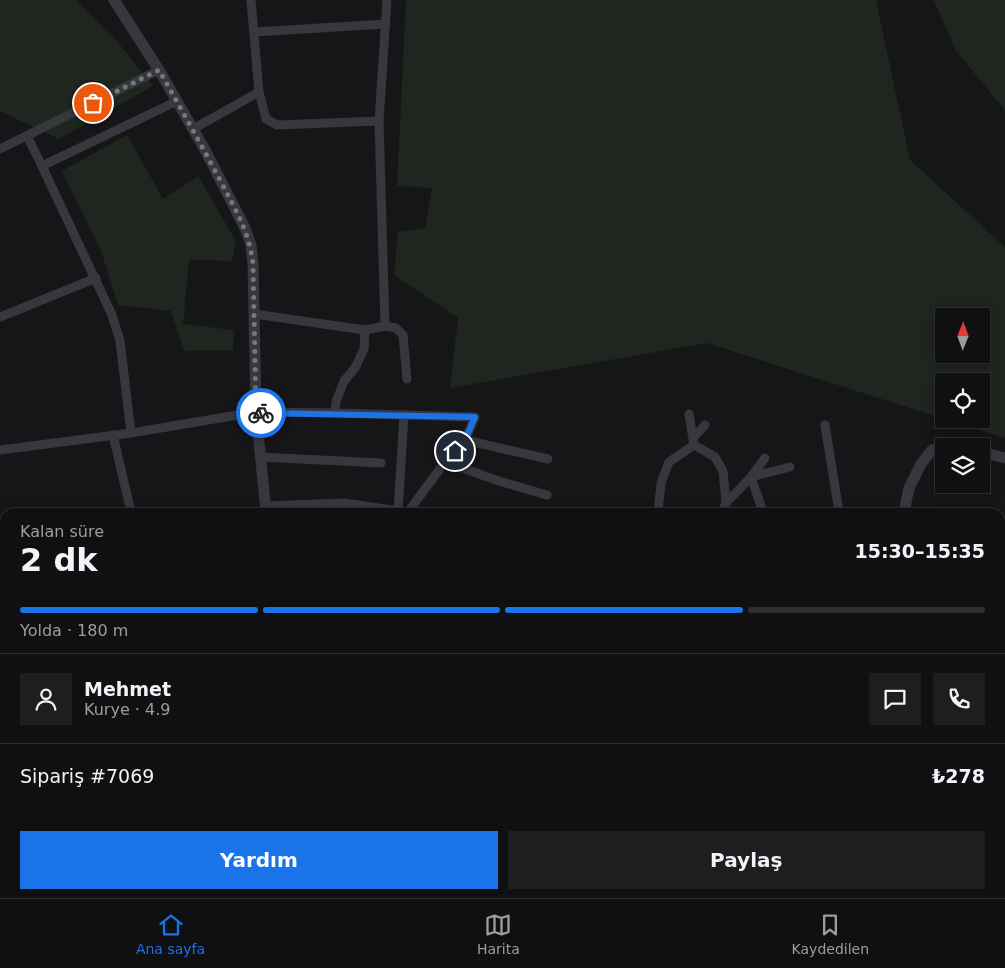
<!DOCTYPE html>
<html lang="tr">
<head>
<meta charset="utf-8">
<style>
	body { margin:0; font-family:"DejaVu Sans",sans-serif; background:#1e1e20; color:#f1f3f6; height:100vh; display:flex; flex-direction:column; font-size:19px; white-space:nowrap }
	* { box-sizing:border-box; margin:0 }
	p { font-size:16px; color:#9c9d9f }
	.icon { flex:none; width:28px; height:28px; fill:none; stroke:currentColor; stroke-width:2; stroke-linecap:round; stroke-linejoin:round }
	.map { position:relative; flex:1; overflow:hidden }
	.sheet { position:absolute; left:0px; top:508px; width:1005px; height:391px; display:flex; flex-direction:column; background:#101012; border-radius:15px 15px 0 0; box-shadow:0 2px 12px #0003,0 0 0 1px #303032 }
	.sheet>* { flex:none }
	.needle { width:32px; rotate:1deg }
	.buttons { position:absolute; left:935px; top:308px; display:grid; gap:10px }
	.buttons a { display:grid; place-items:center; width:55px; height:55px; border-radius:0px; background:#101012; box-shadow:0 2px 12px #0003,0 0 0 1px #303032; font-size:25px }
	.pin { position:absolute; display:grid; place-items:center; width:42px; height:42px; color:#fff; margin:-21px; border:2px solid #fff; border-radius:50%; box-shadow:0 1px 5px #0007 }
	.courier { position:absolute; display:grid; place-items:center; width:50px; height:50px; margin:-25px; border:4px solid #1a73e8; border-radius:50%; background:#fff; color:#222; box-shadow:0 1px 6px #0007 }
	.headline em { font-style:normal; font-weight:700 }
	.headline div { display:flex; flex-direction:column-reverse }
	.headline { display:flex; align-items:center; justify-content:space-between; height:85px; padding:0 20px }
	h1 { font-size:32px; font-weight:700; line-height:38px }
	.bar { display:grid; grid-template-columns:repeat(4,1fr); gap:8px 5px; align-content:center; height:60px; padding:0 20px }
	.bar i { height:6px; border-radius:4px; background:#303032 }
	.bar .current { background:#1a73e8 }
	.bar p { grid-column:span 4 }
	.line { display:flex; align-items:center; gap:12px; padding:0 20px; border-top:1px solid #303032 }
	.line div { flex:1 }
	.round { display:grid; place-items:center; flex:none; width:52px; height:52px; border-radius:0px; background:#1e1e20 }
	.primary-button { display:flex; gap:10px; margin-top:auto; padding:10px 20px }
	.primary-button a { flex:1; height:58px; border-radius:0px; background:#1a73e8; color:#fff; font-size:20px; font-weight:700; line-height:58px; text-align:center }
	.primary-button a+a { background:#1e1e20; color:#f1f3f6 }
	.menu { display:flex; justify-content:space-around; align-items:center; height:70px; border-top:1px solid #303032; background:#101012; font-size:14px; color:#9c9d9f }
	.menu a { display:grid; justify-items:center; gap:2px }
	.menu .current { color:#1a73e8 }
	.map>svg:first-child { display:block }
	.grass { fill:#1e261f; fill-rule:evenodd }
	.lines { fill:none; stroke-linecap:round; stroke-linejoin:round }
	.minor { stroke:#37383d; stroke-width:9 }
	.tertiary { stroke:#37383d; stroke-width:11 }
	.done { stroke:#757880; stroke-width:5; stroke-dasharray:0 9 }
	.route { stroke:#1a73e8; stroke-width:6 }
</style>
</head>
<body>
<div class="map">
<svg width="1005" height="898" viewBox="0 0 1005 898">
	<rect width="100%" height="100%" fill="#161618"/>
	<!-- grass -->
	<g class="grass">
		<path d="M 0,0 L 76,0 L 112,35 L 153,86 L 59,139 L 0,111 Z"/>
		<path d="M 406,0 L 876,0 L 910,160 L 1005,247 L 1005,438 L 944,419 L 981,419 L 981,381 L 944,381 L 944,419 L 707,343 L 450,388 L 458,318 L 394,275 L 398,232 L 425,228 L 432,188 L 397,186 ZM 981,316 L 981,354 L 944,354 L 944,316 Z"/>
		<path d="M 934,0 L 1005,0 L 1005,110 L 956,51 Z"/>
		<path d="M 127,135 L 163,199 L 198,176 L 236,241 L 232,261 L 189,260 L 183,324 L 234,330 L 233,350 L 184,351 L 171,311 L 118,305 L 101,251 L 62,171 Z"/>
		<path d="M 1000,739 L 1005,740 L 1005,813 L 1000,810 Z"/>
	</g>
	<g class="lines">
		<!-- minor -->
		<g class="minor">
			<path d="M 251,0 L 259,92 L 266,119 L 277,125 L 379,121"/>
			<path d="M 254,32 L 386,24"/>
			<path d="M 193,129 L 259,92"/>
			<path d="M 27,136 L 42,166 L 177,101"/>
			<path d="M 0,149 L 159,70"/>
			<path d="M 42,166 L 112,315 L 120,341 L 131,433"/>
			<path d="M 254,314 L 365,330 L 385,326 L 396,328 L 403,335 L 407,379"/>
			<path d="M 0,317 L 96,278"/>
			<path d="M 385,326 L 379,121 L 387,0"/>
			<path d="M 335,413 L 336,402 L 344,381 L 355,368 L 364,349 L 365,330"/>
			<path d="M 689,414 L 694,445"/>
			<path d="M 825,425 L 839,512"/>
			<path d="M 113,435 L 131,512"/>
			<path d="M 694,437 L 705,425"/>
			<path d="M 465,440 L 548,459"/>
			<path d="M 0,450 L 131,433 L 256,412 L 335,413 L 475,417 L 465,440 L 445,462 L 408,512"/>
			<path d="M 260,457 L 381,463"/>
			<path d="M 445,462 L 499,481 L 547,495"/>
			<path d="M 726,503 L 751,477 L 790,467"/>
			<path d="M 265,506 L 344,503 L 406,512"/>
			<path d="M 398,511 L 404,415"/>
			<path d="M 722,511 L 750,512"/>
			<path d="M 658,512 L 661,483 L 669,462 L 694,445 L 715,457 L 723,471 L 726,503 L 722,512"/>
			<path d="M 763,512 L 751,477 L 765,458"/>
			<path d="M 0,530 L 5,546"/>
			<path d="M 0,616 L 5,615"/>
			<path d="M 0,673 L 5,671"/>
			<path d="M 0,731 L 5,730"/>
			<path d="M 0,763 L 5,761"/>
			<path d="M 0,828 L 5,826"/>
			<path d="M 128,894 L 131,898"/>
			<path d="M 300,894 L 303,898"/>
			<path d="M 468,894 L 471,898"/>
			<path d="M 765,894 L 772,898"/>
			<path d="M 850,894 L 852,898"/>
			<path d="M 64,898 L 70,894"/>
			<path d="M 217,898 L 223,894"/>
			<path d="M 358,898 L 363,894"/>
			<path d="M 517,898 L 525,894"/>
			<path d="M 799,898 L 799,894"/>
		</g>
		<!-- tertiary -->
		<g class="tertiary">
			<path d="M 114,0 L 159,70 L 204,148 L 245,228 L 251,245 L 253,264 L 256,412 L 266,512"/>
			<path d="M 981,452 L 1005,458"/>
			<path d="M 904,512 L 909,488 L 921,464 L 932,450 L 944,446"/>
			<path d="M 392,894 L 396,898"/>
			<path d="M 635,894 L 637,898"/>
		</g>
	</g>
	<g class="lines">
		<!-- done -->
		<path class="done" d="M 93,103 L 159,70 C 180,107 201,144 221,182 C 236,211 249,231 253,264 L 256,412 L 261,413"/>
		<!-- route -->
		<path class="route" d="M 261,413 L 475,417 L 465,440 L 455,451"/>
	</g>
</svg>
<div class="buttons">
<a><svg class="needle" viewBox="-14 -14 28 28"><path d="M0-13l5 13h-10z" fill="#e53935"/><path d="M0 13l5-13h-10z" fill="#9c9d9f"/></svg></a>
<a><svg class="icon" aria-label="locate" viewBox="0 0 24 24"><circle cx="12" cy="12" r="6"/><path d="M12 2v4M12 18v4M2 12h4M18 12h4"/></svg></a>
<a><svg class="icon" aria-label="layers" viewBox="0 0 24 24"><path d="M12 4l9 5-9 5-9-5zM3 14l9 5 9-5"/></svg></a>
</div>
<div class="pin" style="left:93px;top:103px;background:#ea580c"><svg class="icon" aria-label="bag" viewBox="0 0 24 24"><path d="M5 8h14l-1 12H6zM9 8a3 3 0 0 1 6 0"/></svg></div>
<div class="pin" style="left:455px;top:451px;background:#1f2937"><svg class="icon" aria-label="home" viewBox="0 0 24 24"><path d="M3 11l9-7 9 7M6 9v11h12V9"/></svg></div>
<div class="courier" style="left:261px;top:413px"><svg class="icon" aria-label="bike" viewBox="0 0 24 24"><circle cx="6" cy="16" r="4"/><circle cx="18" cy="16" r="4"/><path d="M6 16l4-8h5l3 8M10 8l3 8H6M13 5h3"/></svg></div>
<section class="sheet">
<div class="headline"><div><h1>2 dk</h1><p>Kalan süre</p></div><em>15:30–15:35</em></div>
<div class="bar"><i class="current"></i><i class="current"></i><i class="current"></i><i></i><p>Yolda · 180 m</p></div>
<div class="line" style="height:90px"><a class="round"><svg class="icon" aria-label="person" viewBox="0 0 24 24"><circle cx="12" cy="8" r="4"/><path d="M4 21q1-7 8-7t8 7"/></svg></a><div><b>Mehmet</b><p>Kurye · 4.9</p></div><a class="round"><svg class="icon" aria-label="chat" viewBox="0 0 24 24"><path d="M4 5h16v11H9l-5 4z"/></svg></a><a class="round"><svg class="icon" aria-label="phone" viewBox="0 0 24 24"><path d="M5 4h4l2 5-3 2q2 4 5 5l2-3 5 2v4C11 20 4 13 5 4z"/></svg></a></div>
<div class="line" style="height:65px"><div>Sipariş #7069</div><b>₺278</b></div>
<div class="primary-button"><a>Yardım</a><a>Paylaş</a></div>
</section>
</div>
<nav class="menu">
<a class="current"><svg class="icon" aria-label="home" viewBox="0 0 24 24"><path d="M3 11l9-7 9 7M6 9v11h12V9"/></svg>Ana sayfa</a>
<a><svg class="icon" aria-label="map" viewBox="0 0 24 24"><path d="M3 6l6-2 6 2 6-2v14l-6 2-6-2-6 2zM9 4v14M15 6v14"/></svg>Harita</a>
<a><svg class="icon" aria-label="saved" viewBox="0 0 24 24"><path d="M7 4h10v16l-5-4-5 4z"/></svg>Kaydedilen</a>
</nav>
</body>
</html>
